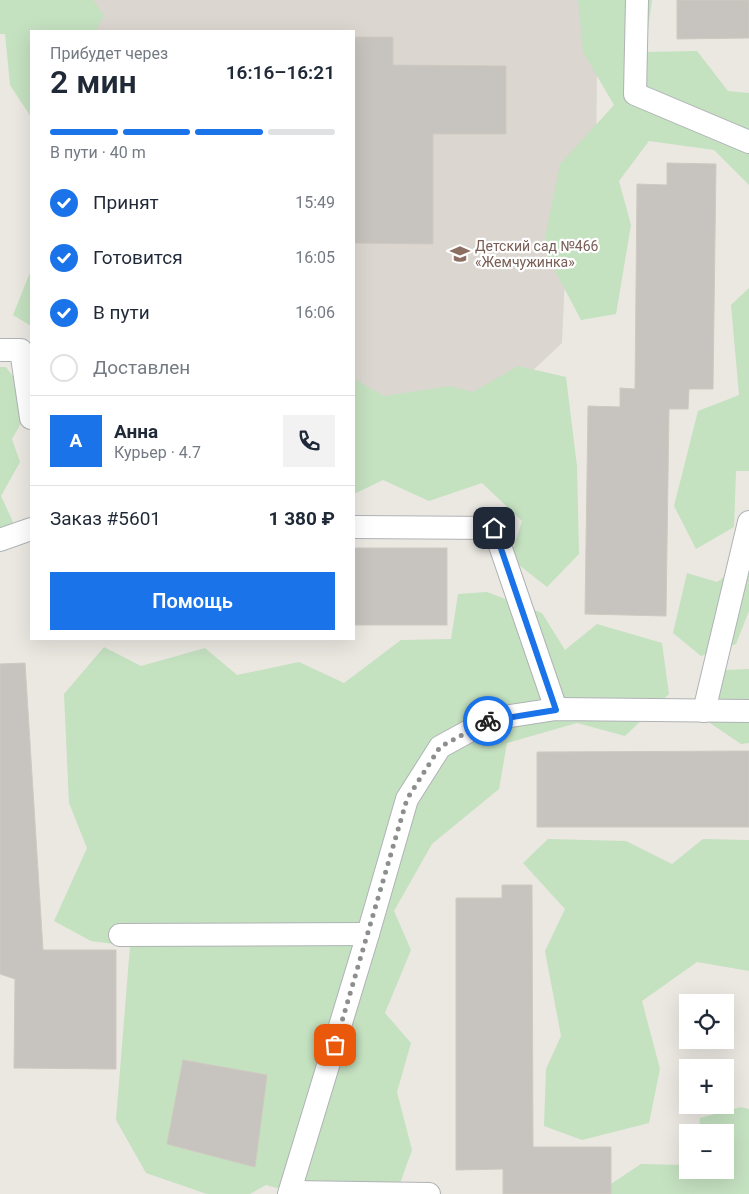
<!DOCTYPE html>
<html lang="ru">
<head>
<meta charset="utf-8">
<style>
	body { margin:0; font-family:Roboto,sans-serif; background:#f2f2f3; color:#1f2937; height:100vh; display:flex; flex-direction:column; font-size:19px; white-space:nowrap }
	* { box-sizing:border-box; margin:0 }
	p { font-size:16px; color:#747a83 }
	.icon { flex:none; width:28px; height:28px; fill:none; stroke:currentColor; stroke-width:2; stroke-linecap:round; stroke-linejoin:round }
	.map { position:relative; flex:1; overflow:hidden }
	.side { position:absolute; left:30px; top:30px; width:325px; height:610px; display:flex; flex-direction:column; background:#fff; border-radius:0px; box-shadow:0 5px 20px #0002 }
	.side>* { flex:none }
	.tools { position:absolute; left:679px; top:994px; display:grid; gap:10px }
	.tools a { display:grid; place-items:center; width:55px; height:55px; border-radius:0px; background:#fff; box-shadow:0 5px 20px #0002; font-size:25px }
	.pin { position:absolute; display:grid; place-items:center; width:42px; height:42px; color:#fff; margin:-21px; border-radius:10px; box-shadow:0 2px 8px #0006 }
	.courier { position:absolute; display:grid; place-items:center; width:50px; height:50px; margin:-25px; border:4px solid #1a73e8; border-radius:50%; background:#fff; color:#222; box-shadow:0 1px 6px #0007 }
	.summary em { font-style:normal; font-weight:600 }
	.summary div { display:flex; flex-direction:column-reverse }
	.summary { display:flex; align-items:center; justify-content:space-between; height:85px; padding:0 20px }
	h1 { font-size:32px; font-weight:600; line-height:38px }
	.bar { display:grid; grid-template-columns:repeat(4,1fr); gap:8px 5px; align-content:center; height:60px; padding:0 20px }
	.bar i { height:6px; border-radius:4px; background:#e0e1e3 }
	.bar .active { background:#1a73e8 }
	.bar p { grid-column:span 4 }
	.line { display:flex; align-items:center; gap:12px; padding:0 20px; border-top:1px solid #e0e1e3 }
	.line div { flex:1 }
	.round { display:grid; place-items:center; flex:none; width:52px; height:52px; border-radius:0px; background:#f2f2f3 }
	ol { padding:0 20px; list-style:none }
	li { display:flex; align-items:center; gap:15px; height:55px }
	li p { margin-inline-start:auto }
	li .icon { padding:5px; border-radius:50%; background:#1a73e8; color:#fff; stroke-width:4 }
	li:last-child { color:#747a83 }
	li i { width:28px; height:28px; border:2px solid #e0e1e3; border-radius:50% }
	.button { display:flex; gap:10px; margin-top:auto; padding:10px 20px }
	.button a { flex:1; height:58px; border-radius:0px; background:#1a73e8; color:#fff; font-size:20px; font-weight:600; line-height:58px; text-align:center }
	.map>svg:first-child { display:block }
	.education { fill:#dbd7d0 }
	.green { fill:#c4e1c0 }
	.building { fill:#c7c3be; stroke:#cfc9c1 }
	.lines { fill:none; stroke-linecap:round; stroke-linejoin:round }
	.service-casing { stroke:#afb3b6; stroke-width:24 }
	.service { stroke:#fff; stroke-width:22 }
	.done { stroke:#8d8e8e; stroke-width:5; stroke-dasharray:0 9 }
	.route { stroke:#1a73e8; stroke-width:6 }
	.labels { text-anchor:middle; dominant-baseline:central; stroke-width:4.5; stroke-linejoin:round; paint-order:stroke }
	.education-label { font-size:14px; fill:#785e54; stroke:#fff; text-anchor:start }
</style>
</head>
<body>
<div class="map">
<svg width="749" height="1194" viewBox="0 0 749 1194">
	<rect width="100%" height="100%" fill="#ebe8e2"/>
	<!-- education -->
	<path class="education" d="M 66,0 L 598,0 L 596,157 L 570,165 L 562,343 L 492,409 L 354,411 L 354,31 L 65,31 Z"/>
	<!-- green -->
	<g class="green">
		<path d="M 0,0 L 93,0 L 104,15 L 96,31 L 31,31 L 31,117 L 10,85 L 5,34 L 0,34 Z"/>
		<path d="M 578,0 L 652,0 L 645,52 L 697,51 L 728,91 L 749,93 L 749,185 L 714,150 L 649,141 L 619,181 L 631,225 L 616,314 L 581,320 L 543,248 L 560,164 L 614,105 L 583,52 Z"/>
		<path d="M 31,270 L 31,326 L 13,315 Z"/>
		<path d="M 749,288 L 749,471 L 736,471 L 734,527 L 696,549 L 674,506 L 698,411 L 739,395 L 731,305 Z"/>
		<path d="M 518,366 L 566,377 L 577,466 L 579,554 L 547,587 L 510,558 L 522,521 L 482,483 L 429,501 L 383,480 L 354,494 L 354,379 L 384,396 L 449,386 L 473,392 Z"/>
		<path d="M 0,367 L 6,367 L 31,400 L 31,406 L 12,439 L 20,462 L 1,496 L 13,522 L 0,546 Z"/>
		<path d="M 749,559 L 749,611 L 736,644 L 701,656 L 673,633 L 687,573 L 717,582 Z"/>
		<path d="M 487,592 L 542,613 L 565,650 L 597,624 L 662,643 L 669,694 L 625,736 L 577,723 L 507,743 L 499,789 L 432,844 L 394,911 L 411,950 L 385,1013 L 411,1043 L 397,1092 L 412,1150 L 398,1189 L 299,1194 L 266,1185 L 250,1194 L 207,1194 L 146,1173 L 116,1120 L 130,946 L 91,941 L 54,921 L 87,848 L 69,803 L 64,694 L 104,647 L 141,666 L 205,648 L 237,675 L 299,662 L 344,683 L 401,640 L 451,639 L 458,594 Z"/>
		<path d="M 749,669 L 749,743 L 741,744 L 710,723 L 725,670 Z"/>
		<path d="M 548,839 L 626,841 L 672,864 L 703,839 L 749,840 L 749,971 L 697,962 L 642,1001 L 660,1069 L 649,1123 L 582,1140 L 544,1126 L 546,1069 L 561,1036 L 545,951 L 565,909 L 523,863 Z"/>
		<path d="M 741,1107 L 749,1109 L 749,1194 L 596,1194 L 641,1164 L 687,1165 L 688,1170 L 725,1170 L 725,1132 L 699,1132 L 700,1118 Z"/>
	</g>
	<!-- building -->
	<g class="building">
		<path d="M 677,0 L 749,0 L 749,38 L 677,39 Z"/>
		<path d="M 354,37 L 393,37 L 393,65 L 506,66 L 506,134 L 433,134 L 433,244 L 354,243 Z"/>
		<path d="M 667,163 L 716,164 L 713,389 L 689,389 L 688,409 L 669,409 L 666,616 L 585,614 L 588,406 L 620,407 L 620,388 L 635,389 L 637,184 L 667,185 Z"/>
		<rect x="354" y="548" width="93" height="77"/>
		<path d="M 25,663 L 43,950 L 116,950 L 116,1069 L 14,1068 L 15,979 L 0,974 L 0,664 Z"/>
		<path d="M 749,751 L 749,827 L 537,827 L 537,752 Z"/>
		<path d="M 502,885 L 532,885 L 533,1147 L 611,1147 L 611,1194 L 503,1194 L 503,1169 L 456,1170 L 456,898 L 502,898 Z"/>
		<path d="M 183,1060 L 267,1075 L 255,1167 L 167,1144 Z"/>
	</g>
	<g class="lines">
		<defs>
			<g id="service">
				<path d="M 637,0 L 635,94 L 749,142"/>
				<path d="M 0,350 L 21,350 L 31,418"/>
				<path d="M 354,527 L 494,528 L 556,709"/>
				<path d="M 0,540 L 31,529"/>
				<path d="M 704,711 L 749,522"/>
				<path d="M 120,935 L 368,934"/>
				<path d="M 290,1192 L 429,1194"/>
				<path d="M 289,1194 L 368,934 L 407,799 L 440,747 L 491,719 L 556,709 L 749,711"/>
			</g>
		</defs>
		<!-- service casing -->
		<use href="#service" class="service-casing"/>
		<!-- service -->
		<use href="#service" class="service"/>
	</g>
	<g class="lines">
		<!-- done -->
		<path class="done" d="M 335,1045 L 407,799 L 440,747 L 488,721"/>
		<!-- route -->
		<path class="route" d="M 488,721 L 556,710 L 494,528"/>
	</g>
	<!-- icons -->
	<defs>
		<symbol id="school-bare" viewBox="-9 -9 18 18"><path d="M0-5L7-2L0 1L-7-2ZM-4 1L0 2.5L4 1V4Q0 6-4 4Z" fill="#8d6e63" stroke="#fff" stroke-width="2.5" paint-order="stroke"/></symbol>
	</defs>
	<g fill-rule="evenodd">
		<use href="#school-bare" x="446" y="240" width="28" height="28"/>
	</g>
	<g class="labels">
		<!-- education labels -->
		<g class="education-label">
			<text x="475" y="246">Детский сад №466<tspan x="475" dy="16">«Жемчужинка»</tspan></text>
		</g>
	</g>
</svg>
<div class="tools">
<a><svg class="icon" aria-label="locate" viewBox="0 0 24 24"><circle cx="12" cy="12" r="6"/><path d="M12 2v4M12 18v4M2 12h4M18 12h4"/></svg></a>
<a>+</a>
<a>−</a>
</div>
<div class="pin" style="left:335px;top:1045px;background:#ea580c"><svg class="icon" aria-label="bag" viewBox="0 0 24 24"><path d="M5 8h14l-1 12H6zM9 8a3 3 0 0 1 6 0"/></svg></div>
<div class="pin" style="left:494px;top:528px;background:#1f2937"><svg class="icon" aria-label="home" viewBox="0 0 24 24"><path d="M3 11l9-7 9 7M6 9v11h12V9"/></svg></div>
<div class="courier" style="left:488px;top:721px"><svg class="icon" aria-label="bike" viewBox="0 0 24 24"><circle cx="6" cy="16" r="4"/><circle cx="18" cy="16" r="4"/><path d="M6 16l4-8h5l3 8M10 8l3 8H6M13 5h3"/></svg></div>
<section class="side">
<div class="summary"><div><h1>2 мин</h1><p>Прибудет через</p></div><em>16:16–16:21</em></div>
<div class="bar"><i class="active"></i><i class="active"></i><i class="active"></i><i></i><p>В пути · 40 m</p></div>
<ol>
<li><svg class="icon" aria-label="check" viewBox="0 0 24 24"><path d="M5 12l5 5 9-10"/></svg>Принят<p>15:49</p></li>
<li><svg class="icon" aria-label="check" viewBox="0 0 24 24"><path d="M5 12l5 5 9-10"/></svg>Готовится<p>16:05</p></li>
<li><svg class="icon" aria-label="check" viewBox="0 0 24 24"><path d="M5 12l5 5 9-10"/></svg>В пути<p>16:06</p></li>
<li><i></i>Доставлен</li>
</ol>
<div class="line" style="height:90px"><b class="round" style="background:#1a73e8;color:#fff">А</b><div><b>Анна</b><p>Курьер · 4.7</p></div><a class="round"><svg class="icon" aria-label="phone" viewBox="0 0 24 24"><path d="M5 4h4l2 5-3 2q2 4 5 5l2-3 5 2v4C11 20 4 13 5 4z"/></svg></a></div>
<div class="line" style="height:65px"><div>Заказ #5601</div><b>1 380 ₽</b></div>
<div class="button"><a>Помощь</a></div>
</section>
</div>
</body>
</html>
